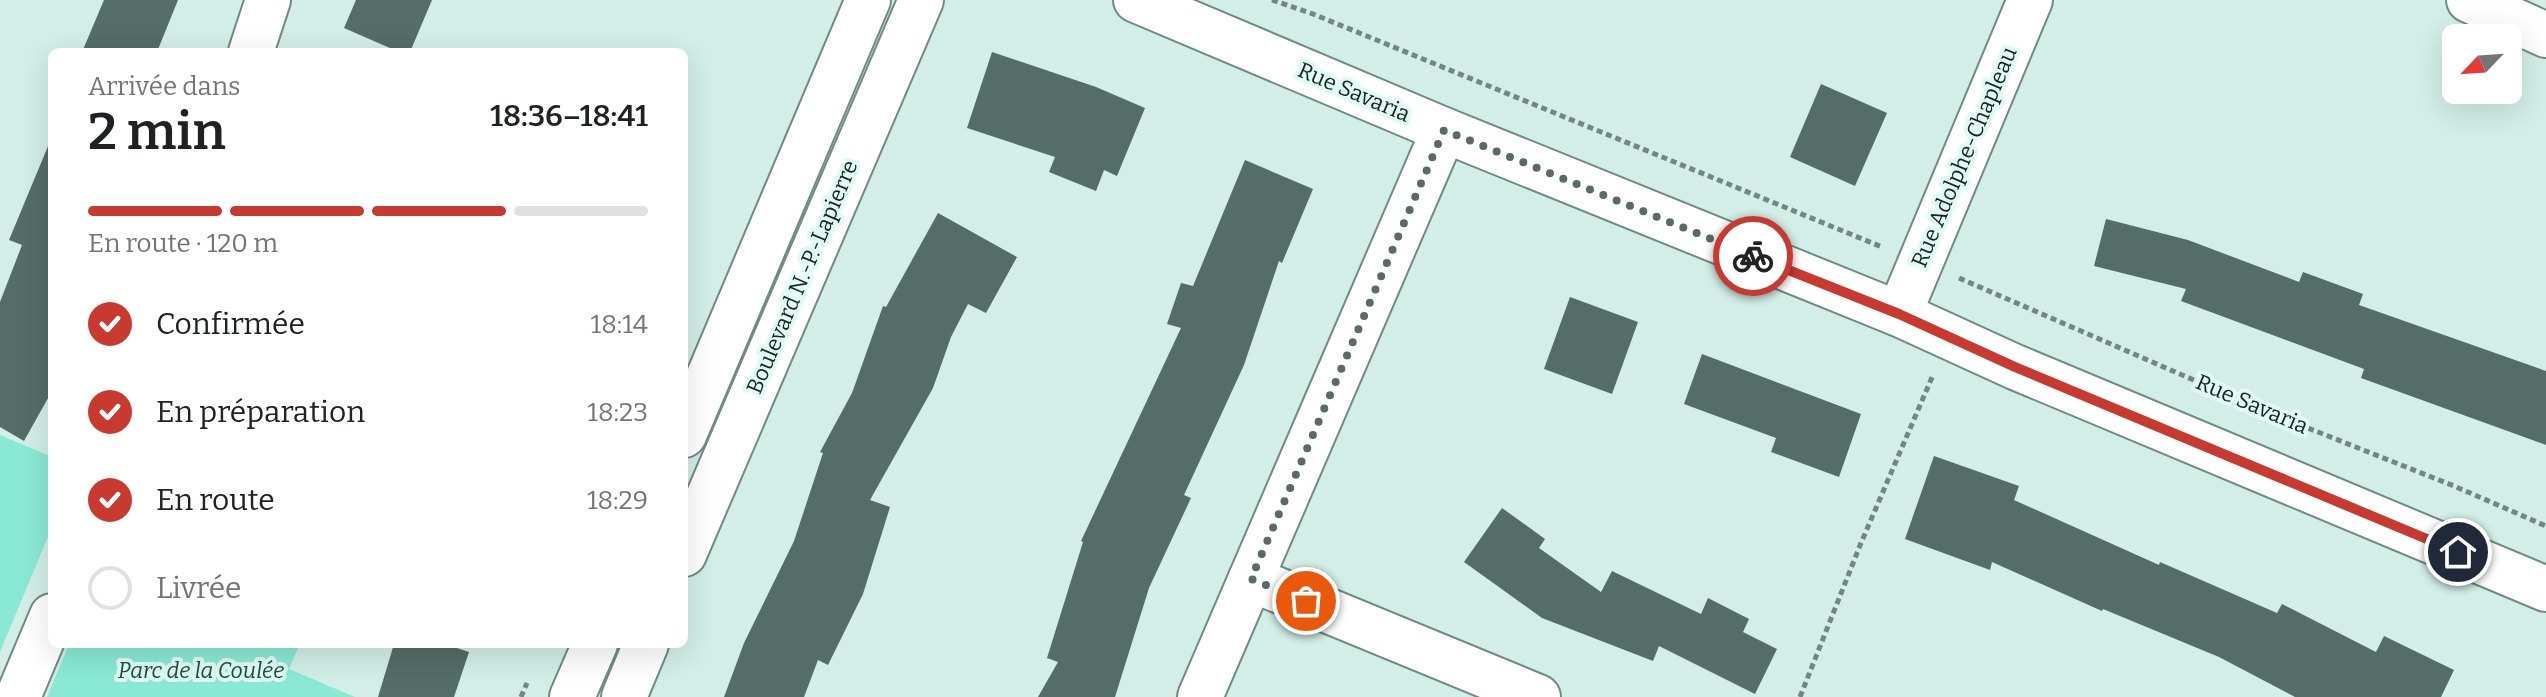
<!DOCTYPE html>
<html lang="fr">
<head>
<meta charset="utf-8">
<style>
	body { margin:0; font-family:Bitter,serif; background:#f2f2f2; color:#202124; height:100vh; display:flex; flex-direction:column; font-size:30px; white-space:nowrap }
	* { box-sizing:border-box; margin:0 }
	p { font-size:26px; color:#757577 }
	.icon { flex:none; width:44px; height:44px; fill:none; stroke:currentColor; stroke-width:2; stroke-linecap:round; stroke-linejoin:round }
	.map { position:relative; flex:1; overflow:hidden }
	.details { position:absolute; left:48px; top:48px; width:640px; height:600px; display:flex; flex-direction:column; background:#fff; border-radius:12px; box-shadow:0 8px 32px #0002 }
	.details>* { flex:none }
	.needle { width:52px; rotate:245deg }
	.controls { position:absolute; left:2442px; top:24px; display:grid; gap:16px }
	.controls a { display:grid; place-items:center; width:80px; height:80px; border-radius:12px; background:#fff; box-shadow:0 8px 32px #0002; font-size:40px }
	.pin { position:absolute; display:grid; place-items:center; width:68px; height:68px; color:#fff; margin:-34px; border:4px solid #fff; border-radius:50%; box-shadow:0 2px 8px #0007 }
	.courier { position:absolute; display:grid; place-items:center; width:80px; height:80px; margin:-40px; border:6px solid #c83a30; border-radius:50%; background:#fff; color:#222; box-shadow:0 2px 10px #0007 }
	.summary em { font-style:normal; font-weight:600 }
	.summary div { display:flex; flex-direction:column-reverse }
	.summary { display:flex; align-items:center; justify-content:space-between; height:136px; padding:0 40px }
	h1 { font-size:52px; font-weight:600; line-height:60px }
	.bar { display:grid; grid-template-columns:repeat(4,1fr); gap:12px 8px; align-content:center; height:96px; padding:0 40px }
	.bar i { height:10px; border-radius:6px; background:#e0e0e0 }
	.bar .selected { background:#c83a30 }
	.bar p { grid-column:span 4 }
	ol { padding:0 40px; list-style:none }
	li { display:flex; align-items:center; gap:24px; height:88px }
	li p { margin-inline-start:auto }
	li .icon { padding:8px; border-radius:50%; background:#c83a30; color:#fff; stroke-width:4 }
	li:last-child { color:#757577 }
	li i { width:44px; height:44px; border:4px solid #e0e0e0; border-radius:50% }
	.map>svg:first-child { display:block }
	.green { fill:#89e9d4 }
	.building { fill:#546d67 }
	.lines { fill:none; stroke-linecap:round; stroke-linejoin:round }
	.minor-casing { stroke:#708a84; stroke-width:48 }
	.tertiary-casing { stroke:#708a84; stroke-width:48 }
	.path { stroke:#738682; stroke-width:5; stroke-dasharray:6 4; stroke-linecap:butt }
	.minor { stroke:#fff; stroke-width:44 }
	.tertiary { stroke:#fff; stroke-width:44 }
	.done { stroke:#5a6a66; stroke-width:8; stroke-dasharray:0 14.4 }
	.route { stroke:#c83a30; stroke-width:10 }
	.labels { text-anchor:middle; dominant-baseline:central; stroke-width:8; stroke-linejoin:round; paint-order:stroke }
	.street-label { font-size:22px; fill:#192321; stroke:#dffbf4 }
	.park-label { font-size:22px; font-style:italic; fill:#1d4e44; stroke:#dffbf4 }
</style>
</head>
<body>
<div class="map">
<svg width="2546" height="697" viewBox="0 0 2546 697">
	<rect width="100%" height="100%" fill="#d2eee7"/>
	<!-- green -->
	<g class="green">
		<path d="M 0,435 L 52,457 L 52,527 L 0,652 Z"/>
		<path d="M 69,644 L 300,644 L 289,669 L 355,697 L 47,697 Z"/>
	</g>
	<!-- building -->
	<g class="building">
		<path d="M 104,0 L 178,0 L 157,52 L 82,52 Z"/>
		<path d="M 356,0 L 432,0 L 410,52 L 399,52 L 344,28 Z"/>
		<path d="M 992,52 L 1096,87 L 1145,108 L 1117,176 L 1104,170 L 1096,191 L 1049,172 L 1055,157 L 967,128 Z"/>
		<path d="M 1821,84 L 1887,113 L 1855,186 L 1790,157 Z"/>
		<path d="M 51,139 L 52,391 L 24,441 L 0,427 L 0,302 L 22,245 L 9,240 Z"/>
		<path d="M 1245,160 L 1313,189 L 1282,263 L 1279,261 L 1244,365 L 1184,495 L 1191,498 L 1149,588 L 1115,697 L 1038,697 L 1058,662 L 1047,658 L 1083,542 L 1081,541 L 1181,328 L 1167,324 L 1181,283 L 1193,286 Z"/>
		<path d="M 938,213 L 1017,257 L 986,313 L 968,304 L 951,337 L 933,388 L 870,500 L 890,507 L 863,594 L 828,665 L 818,660 L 804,697 L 724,697 L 744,643 L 794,541 L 823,453 L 820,452 L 852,393 L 883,306 L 886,307 Z"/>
		<path d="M 2106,219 L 2188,240 L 2299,282 L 2303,272 L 2363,294 L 2359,305 L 2546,371 L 2546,445 L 2361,378 L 2364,369 L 2181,301 L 2186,289 L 2094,266 Z"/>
		<path d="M 1570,297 L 1638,322 L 1612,394 L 1544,369 Z"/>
		<path d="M 1702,354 L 1861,414 L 1839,477 L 1771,452 L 1776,438 L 1684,404 Z"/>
		<path d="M 1934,456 L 2019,486 L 2014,500 L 2159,565 L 2160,562 L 2277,613 L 2282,604 L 2376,652 L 2384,636 L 2454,670 L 2441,697 L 2295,697 L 2219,657 L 2103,609 L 2102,611 L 1992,562 L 1990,570 L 1905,539 Z"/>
		<path d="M 1502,508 L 1545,539 L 1539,548 L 1601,592 L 1612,571 L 1701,614 L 1708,598 L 1749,619 L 1743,632 L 1777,649 L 1755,694 L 1659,646 L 1653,661 L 1542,618 L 1464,562 Z"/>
		<path d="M 394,644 L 445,644 L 469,652 L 454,697 L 378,697 Z"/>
	</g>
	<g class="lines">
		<defs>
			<g id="minor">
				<path d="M 1136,0 L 1444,130 L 1899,314 L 2015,367 L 2546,589"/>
				<path d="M 2469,0 L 2546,35"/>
				<path d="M 251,52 L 268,0"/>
				<path d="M 1899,314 L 2030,0"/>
				<path d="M 1251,579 L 1538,697"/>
				<path d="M 18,697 L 52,616"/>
				<path d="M 1200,697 L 1444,130"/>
			</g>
			<g id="tertiary">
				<path d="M 684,435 L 868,0"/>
				<path d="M 684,554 L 921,0"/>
				<path d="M 572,697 L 595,644"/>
				<path d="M 624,697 L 646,644"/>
			</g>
		</defs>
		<!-- minor casing -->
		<use href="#minor" class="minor-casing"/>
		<!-- tertiary casing -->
		<use href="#tertiary" class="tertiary-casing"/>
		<!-- path -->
		<g class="path">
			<path d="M 1272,0 L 1313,14 L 1882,247"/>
			<path d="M 1959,278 L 2265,411 L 2454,486 L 2546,526"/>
			<path d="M 521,697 L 527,683"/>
			<path d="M 1800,697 L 1861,543 L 1933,375"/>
		</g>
		<!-- minor -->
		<use href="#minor" class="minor"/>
		<!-- tertiary -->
		<use href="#tertiary" class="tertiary"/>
	</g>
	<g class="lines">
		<!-- done -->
		<path class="done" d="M 1306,601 L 1251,579 L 1444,130 L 1753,256"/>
		<!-- route -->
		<path class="route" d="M 1753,256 L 1899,314 L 2015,367 L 2458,552"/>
	</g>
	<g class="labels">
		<!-- street labels -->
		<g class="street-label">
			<text transform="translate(1354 92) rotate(23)">Rue Savaria</text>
			<text transform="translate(1964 157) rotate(-67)">Rue Adolphe-Chapleau</text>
			<text transform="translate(802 277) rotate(-67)">Boulevard N.-P.-Lapierre</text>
			<text transform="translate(2252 404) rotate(23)">Rue Savaria</text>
		</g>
		<!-- park labels -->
		<g class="park-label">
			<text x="201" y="670">Parc de la Coulée</text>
		</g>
	</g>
</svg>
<div class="controls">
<a><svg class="needle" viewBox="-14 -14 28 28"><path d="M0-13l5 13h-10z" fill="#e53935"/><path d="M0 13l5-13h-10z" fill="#757577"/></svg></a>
</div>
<div class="pin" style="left:1306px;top:601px;background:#ea580c"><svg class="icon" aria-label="bag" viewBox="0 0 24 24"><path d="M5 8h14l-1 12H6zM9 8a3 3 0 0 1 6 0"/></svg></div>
<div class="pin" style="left:2458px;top:552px;background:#1f2937"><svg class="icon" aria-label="home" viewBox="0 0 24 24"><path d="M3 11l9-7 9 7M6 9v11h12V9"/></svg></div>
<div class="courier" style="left:1753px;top:256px"><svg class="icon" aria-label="bike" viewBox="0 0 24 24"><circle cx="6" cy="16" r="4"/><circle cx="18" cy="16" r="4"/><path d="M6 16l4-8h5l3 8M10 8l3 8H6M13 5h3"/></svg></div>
<section class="details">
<div class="summary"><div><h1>2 min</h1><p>Arrivée dans</p></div><em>18:36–18:41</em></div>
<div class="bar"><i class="selected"></i><i class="selected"></i><i class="selected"></i><i></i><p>En route · 120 m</p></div>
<ol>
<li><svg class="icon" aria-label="check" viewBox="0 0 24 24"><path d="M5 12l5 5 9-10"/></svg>Confirmée<p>18:14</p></li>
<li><svg class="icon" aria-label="check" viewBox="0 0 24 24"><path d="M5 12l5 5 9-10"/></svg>En préparation<p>18:23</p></li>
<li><svg class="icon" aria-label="check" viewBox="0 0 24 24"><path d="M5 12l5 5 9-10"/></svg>En route<p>18:29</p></li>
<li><i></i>Livrée</li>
</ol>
</section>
</div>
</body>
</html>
